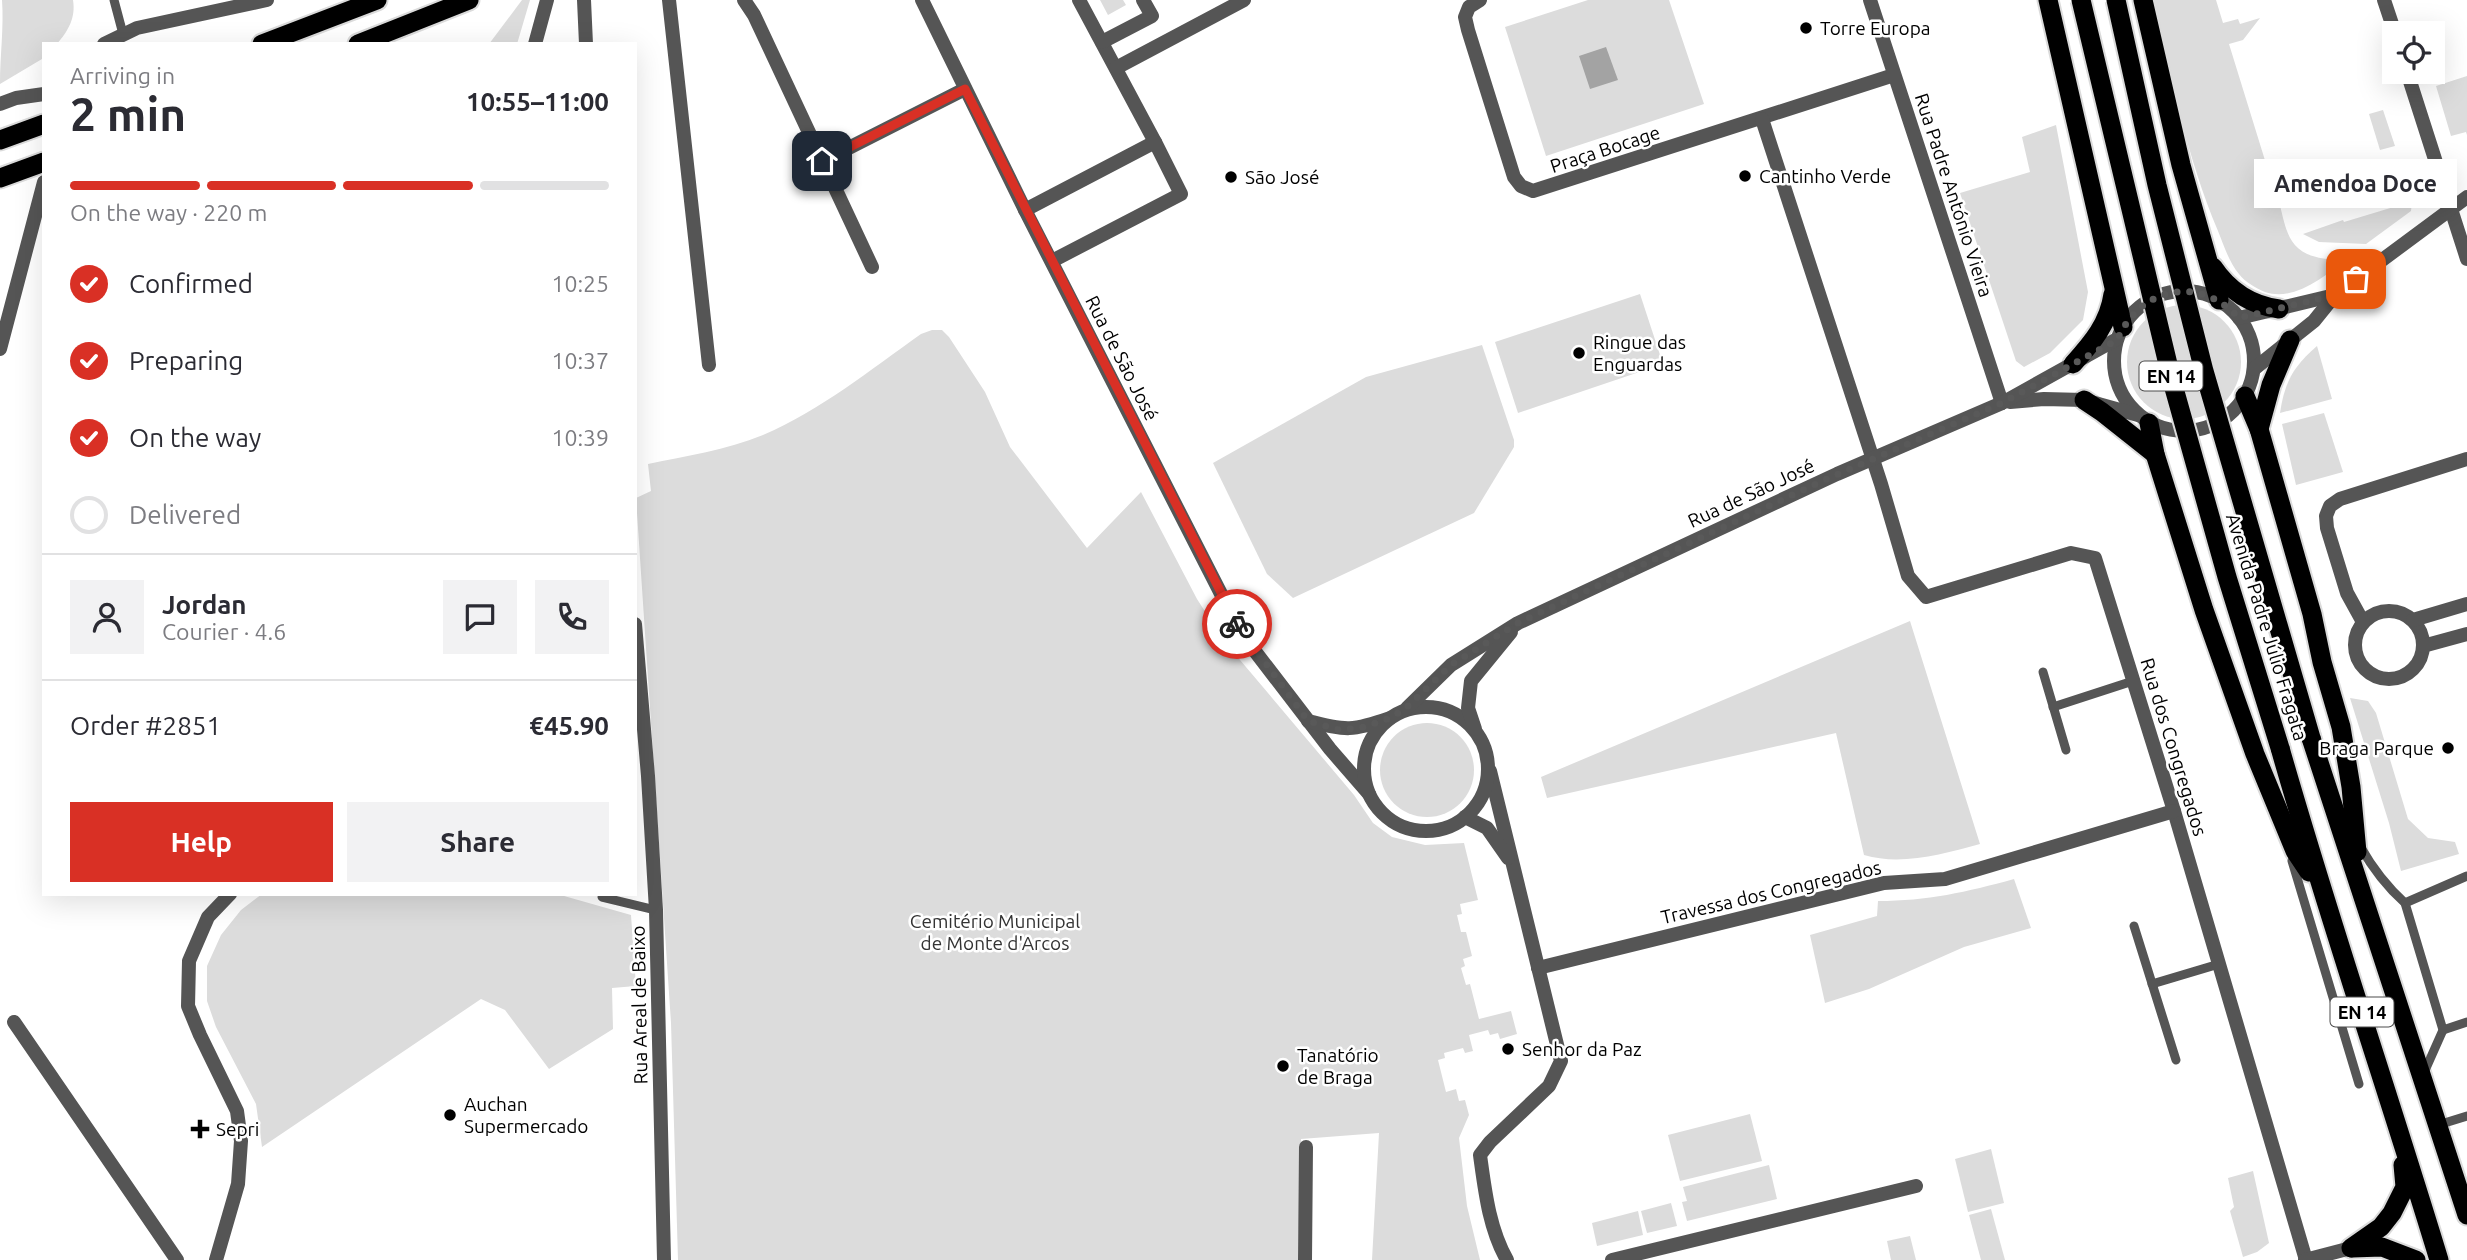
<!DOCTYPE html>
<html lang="en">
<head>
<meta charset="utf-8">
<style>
	body { margin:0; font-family:Ubuntu,sans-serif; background:#f2f2f3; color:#2b2b33; height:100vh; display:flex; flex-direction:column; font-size:26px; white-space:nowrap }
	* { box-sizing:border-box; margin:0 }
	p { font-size:23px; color:#7c7c81 }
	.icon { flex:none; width:38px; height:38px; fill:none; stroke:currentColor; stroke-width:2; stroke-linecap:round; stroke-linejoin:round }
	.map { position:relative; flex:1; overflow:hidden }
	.side { position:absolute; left:42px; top:42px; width:595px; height:854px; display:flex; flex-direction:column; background:#fff; border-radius:0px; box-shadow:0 7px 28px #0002 }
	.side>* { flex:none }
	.buttons { position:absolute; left:2382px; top:21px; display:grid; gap:14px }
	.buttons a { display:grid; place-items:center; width:63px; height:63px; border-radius:0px; background:#fff; box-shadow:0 7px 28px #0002; font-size:35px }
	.pin { position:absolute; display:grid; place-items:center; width:60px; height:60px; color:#fff; margin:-30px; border-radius:14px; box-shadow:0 4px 10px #0006 }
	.courier { position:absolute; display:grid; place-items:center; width:70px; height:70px; margin:-35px; border:5px solid #d93025; border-radius:50%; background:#fff; color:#222; box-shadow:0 2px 9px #0007 }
	.bubble { position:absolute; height:49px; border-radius:0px; background:#fff; box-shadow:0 7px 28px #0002; font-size:23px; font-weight:600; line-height:49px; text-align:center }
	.head em { font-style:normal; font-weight:600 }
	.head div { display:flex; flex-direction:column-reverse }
	.head { display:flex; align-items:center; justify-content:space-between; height:119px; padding:0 28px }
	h1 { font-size:46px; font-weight:600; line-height:52px }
	.bar { display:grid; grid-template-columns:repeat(4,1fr); gap:10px 7px; align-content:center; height:84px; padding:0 28px }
	.bar i { height:9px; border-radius:5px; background:#e1e1e2 }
	.bar .current { background:#d93025 }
	.bar p { grid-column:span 4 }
	.line { display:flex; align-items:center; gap:18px; padding:0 28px; border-top:2px solid #e1e1e2 }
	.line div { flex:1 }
	.round { display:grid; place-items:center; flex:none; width:74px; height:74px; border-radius:0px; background:#f2f2f3 }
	ol { padding:0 28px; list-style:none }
	li { display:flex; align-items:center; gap:21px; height:77px }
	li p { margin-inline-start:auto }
	li .icon { padding:7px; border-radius:50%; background:#d93025; color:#fff; stroke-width:4 }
	li:last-child { color:#7c7c81 }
	li i { width:38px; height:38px; border:4px solid #e1e1e2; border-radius:50% }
	.primary-button { display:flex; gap:14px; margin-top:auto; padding:14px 28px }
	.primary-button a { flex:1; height:80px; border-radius:0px; background:#d93025; color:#fff; font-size:28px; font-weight:600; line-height:80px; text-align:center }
	.primary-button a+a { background:#f2f2f3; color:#2b2b33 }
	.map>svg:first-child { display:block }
	.green { fill:#dcdcdc }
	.water { fill:#a3a3a3 }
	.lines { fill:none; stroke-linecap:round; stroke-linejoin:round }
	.trunk-casing { stroke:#dbdbdb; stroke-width:23 }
	.service { stroke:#555; stroke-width:9 }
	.minor { stroke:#555; stroke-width:14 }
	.tertiary { stroke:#555; stroke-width:14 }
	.trunk { stroke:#000; stroke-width:19 }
	.trunk-bridge-casing { stroke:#dbdbdb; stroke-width:23; stroke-linecap:butt }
	.trunk-bridge { stroke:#000; stroke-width:19 }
	.done { stroke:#595959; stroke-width:7; stroke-dasharray:0 12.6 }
	.route { stroke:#d93025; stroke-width:9 }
	.poi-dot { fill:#000; stroke:#fff; stroke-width:2.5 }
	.labels { text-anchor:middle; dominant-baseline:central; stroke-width:5; stroke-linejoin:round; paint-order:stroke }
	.shield { fill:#fff; stroke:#4c4c4c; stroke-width:2 }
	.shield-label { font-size:18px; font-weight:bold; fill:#000 }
	.poi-label { font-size:19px; fill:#000; stroke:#fff; text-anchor:start }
	.street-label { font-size:19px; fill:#000; stroke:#fff }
	.park-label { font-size:19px; fill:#333; stroke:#fff }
</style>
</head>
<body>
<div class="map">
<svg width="2467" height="1260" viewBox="0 0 2467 1260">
	<rect width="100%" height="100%" fill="#fff"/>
	<!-- green -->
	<g class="green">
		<path d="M 2,0 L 73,0 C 76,18 68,31 57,44 L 44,44 L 42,59 L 0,84 C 0,55 4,28 2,0 Z"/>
		<path d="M 522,0 L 530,0 L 517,44 L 489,44 Z"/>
		<path d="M 1100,0 L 1123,0 L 1126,5 L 1108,15 Z"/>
		<path d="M 1588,0 L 1669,0 L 1704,104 L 1546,156 L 1505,27 Z"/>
		<path d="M 2154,0 L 2216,0 L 2223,23 L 2238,19 L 2240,24 L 2260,18 L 2243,40 L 2229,44 L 2272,183 L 2274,182 C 2289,231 2280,260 2346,260 C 2324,276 2295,302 2265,292 C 2256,288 2245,282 2239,274 C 2229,262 2224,246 2218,231 C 2187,158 2171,78 2154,0 Z"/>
		<path d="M 2467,76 L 2467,135 L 2466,132 L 2451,136 L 2436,86 Z"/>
		<path d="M 2383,110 L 2395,146 L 2380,150 L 2369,114 Z"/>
		<path d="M 2056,125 L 2088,292 L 2083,320 L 2050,353 L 2024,367 L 2016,361 L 1960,193 L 2030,172 L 2022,137 Z"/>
		<path d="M 2401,166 L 2412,201 L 2411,211 L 2366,244 L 2319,242 L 2303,234 L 2343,220 L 2344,222 L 2397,206 L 2386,171 Z"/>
		<path d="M 1640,294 L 1663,364 L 1518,413 L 1495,342 Z"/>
		<circle cx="2184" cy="362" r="57"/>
		<path d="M 932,330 L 942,330 L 949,337 L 985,392 L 1010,447 L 1087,548 L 1141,492 L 1197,599 L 1224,641 L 1354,795 L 1373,823 L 1392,837 L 1425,845 L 1464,843 L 1478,900 L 1460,904 L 1462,914 L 1457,915 L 1461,932 L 1466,932 L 1472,956 L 1463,959 L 1465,966 L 1461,968 L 1466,985 L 1470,984 L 1479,1019 L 1511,1011 L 1517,1034 L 1500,1039 L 1498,1033 L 1490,1035 L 1488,1030 L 1469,1035 L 1473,1051 L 1465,1053 L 1463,1048 L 1444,1053 L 1445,1058 L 1438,1060 L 1446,1092 L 1456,1089 L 1459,1101 L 1465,1100 L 1469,1115 L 1459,1138 L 1467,1206 L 1480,1260 L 1372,1260 L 1379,1133 L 1301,1139 L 1298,1260 L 678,1260 L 671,1023 L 636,498 L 651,491 L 648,464 C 686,456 726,450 763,435 C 821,410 870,370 921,334 Z"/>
		<path d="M 1482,345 L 1514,440 L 1514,447 L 1474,513 L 1293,598 L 1267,574 L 1213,463 L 1366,377 Z"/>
		<path d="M 2317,346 L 2332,399 L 2280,413 C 2285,381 2293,367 2317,346 Z"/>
		<path d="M 2324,413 L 2343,472 L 2296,485 L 2282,424 Z"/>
		<path d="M 1910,621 L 1980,844 C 1943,854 1901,866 1864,855 L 1836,733 L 1547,798 L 1541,777 Z"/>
		<path d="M 2350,698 L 2368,701 L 2376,713 L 2408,819 L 2428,838 L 2455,842 L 2459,854 L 2401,871 L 2389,823 Z"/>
		<circle cx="1427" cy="770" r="47"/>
		<path d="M 2014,879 L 2031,928 L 1964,947 L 1869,989 L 1825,1003 L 1810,935 L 1877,916 L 1878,901 C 1927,901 1967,892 2014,879 Z"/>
		<path d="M 262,894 L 557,894 L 631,915 L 636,986 L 612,988 L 613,1029 L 549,1069 L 505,1010 L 481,999 L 262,1147 L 256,1104 L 216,1027 L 207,1001 L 207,966 L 221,935 L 241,910 Z"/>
		<path d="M 1750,1114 L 1762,1161 L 1680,1181 L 1668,1135 Z"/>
		<path d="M 1991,1149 L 2004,1203 L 1968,1212 L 1955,1159 Z"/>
		<path d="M 1769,1165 L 1777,1199 L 1687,1221 L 1682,1202 L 1687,1201 L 1683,1187 Z"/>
		<path d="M 2253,1171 L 2269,1243 L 2257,1252 L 2243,1257 L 2230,1211 L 2234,1207 L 2228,1178 Z"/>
		<path d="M 1671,1203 L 1677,1226 L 1647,1233 L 1641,1211 Z"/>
		<path d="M 1991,1209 L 2005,1260 L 1981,1260 L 1969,1215 Z"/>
		<path d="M 1638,1211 L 1643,1235 L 1597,1246 L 1592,1223 Z"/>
		<path d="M 1910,1236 L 1916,1260 L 1891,1260 L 1887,1241 Z"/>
	</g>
	<!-- water -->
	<path class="water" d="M 1606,47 L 1618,80 L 1590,89 L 1579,56 Z"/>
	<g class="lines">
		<defs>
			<g id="trunk">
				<path d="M 2048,0 L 2123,327"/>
				<path d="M 2143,0 L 2181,165 L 2219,300"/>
				<path d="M 262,44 L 377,0"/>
				<path d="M 358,44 L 469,0"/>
				<path d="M 0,140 L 44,124"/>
				<path d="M 0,178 L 44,162"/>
				<path d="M 2213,267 C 2229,291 2250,305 2279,309"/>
				<path d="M 2073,364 C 2092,343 2109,323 2113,294"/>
				<path d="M 2245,396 L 2259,429 L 2312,614 L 2322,662 L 2341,727 L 2351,787 L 2357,852"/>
				<path d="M 2084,400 L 2102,412 L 2155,454"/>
				<path d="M 2149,423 L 2155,454 L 2204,610 L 2255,754 L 2295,851 L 2309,872"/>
				<path d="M 2259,429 L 2271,385 L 2290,340"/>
				<path d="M 2311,738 L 2467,1215"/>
				<path d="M 2280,748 C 2329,920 2387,1089 2439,1260"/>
				<path d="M 2351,1248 L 2381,1227 L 2392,1213 L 2405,1187 L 2403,1165"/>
				<path d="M 2352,1248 L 2382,1247 L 2416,1260"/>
			</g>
		</defs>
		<!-- trunk casing -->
		<use href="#trunk" class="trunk-casing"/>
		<!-- service -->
		<g class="service">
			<path d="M 114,0 L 123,34"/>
			<path d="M 2043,672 L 2066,750"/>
			<path d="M 2053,707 L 2133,681"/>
			<path d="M 2360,846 C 2373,869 2386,886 2405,903 L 2443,1030 L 2423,1075"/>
			<path d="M 2294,856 L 2292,861 L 2359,1084"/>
			<path d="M 602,897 L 656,910"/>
			<path d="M 2405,903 L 2467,876"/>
			<path d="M 2134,926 L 2176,1060"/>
			<path d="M 2152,984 L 2219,964"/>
			<path d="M 2443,1030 L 2467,1022"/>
			<path d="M 2438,1125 L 2467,1116"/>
		</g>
		<!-- minor -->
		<g class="minor">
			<path d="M 584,0 L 586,44"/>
			<path d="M 669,0 L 709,365"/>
			<path d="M 744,0 L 754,15 L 872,267"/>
			<path d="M 922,0 L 1025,210 L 1241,633 L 1330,749 L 1369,794"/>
			<path d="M 1079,0 L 1155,142"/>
			<path d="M 1480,0 L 1469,7 L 1465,17 L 1468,30 L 1514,177 L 1521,186 L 1533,191 L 1894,75"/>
			<path d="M 1870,0 L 2002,403"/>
			<path d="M 2384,0 L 2395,33"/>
			<path d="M 1102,42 L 1152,16 L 1143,0"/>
			<path d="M 104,44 L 137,28 L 267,0"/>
			<path d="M 535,44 L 547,0"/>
			<path d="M 1116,68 L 1244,0"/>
			<path d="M 2407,72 L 2467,259"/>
			<path d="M 0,104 L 16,98 L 44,94"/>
			<path d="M 1762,119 L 1881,484 L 1908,576 L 1926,597 L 2071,553 L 2095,558 L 2174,811 L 2306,1260"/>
			<path d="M 823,161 L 965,89"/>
			<path d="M 1025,210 L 1155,142 L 1181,194 L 1052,261"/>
			<path d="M 0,349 L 44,182"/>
			<circle cx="2389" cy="645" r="34"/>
			<path d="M 2413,620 L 2467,604"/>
			<path d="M 2363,622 L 2347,593 L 2327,528 L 2326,516 L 2330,506 L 2340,499 L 2467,459"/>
			<path d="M 635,624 L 648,776 L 656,910 L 664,1260"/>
			<path d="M 2423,646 L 2467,634"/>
			<path d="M 1308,721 C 1346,731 1353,731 1390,718"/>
			<path d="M 1490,771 L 1561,1061 L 1549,1086 L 1490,1142 L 1480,1155 C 1485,1191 1489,1228 1507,1260"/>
			<path d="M 1465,817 L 1487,828 L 1508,858"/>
			<path d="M 1538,968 L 1884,883 L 1945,879 L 2174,811"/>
			<path d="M 14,1022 L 177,1260"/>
			<path d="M 216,1260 L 238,1184 L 241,1141 L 237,1111 L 200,1035 L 188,1006 L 189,961 L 208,917 L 230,894"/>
			<path d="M 1305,1260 L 1306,1147"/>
			<path d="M 1612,1260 L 1916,1186"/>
		</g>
		<!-- tertiary -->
		<g class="tertiary">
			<circle cx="2184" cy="361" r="70"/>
			<path d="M 2239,318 L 2335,295"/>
			<path d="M 2254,369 L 2314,321 L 2335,295 L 2467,197"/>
			<path d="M 2010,402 L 2044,399 L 2084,400 L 2138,415"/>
			<circle cx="1426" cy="769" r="62"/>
			<path d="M 1407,708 L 1451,665 L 1518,623 L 1837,474 L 2002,403 L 2117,339"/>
			<path d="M 1475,729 L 1468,708 L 1471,681 L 1511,632"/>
			<path d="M 2305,1260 L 2351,1248"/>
		</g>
		<!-- trunk -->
		<use href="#trunk" class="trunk"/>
		<defs>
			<g id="trunk-bridge">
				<path d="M 2081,0 L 2172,381 L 2227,577 L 2280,748"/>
				<path d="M 2116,0 L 2157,185 L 2204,371 L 2311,738"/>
			</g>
		</defs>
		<!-- trunk-bridge casing -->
		<use href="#trunk-bridge" class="trunk-bridge-casing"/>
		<!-- trunk-bridge -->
		<use href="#trunk-bridge" class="trunk-bridge"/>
	</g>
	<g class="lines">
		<!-- done -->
		<path class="done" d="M 1237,624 L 1308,721 L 1340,730 L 1364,727 L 1390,718 L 1406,708 L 1451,665 L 1518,623 L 1818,483 L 2002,403 L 2117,340 C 2141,286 2199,275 2239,318 L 2335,295 L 2356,279"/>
		<!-- route -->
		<path class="route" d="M 822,161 L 965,89 L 1237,624"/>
	</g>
	<!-- markers -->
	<g class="poi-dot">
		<circle cx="1806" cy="28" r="7"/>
		<circle cx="1745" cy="176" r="7"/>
		<circle cx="1231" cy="177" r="7"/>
		<circle cx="1579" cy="353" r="7"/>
		<circle cx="2448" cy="748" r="7"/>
		<circle cx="1508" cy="1049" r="7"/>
		<circle cx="1283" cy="1066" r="7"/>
		<circle cx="450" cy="1115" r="7"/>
		<path d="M196.5 1118.5h7v7h7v7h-7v7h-7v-7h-7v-7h7z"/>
	</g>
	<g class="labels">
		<!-- shield labels -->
		<g class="shield">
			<rect x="2139.5" y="361.5" width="63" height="29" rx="5"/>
			<rect x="2330.5" y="997.5" width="63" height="29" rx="5"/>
		</g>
		<g class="shield-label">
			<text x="2171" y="376">EN 14</text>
			<text x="2362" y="1012">EN 14</text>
		</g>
		<!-- poi labels -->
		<g class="poi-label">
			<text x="1820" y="28">Torre Europa</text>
			<text x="1759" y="176">Cantinho Verde</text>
			<text x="1245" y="177">São José</text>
			<text x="1593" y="342">Ringue das<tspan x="1593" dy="22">Enguardas</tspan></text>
			<text x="2434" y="748" text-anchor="end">Braga Parque</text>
			<text x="1522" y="1049">Senhor da Paz</text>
			<text x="1297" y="1055">Tanatório<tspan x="1297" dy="22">de Braga</tspan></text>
			<text x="464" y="1104">Auchan<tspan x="464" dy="22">Supermercado</tspan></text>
			<text x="216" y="1129">Sepri</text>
		</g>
		<!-- street labels -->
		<g class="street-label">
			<text transform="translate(1605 149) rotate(-18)">Praça Bocage</text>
			<text transform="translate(1954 195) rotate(72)">Rua Padre António Vieira</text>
			<text transform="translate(1122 358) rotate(63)">Rua de São José</text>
			<text transform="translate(1751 493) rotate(-25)">Rua de São José</text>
			<text transform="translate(2267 627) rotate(73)">Avenida Padre Júlio Fragata</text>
			<text transform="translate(2174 747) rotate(73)">Rua dos Congregados</text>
			<text transform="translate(1771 892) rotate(-13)">Travessa dos Congregados</text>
			<text transform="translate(639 1005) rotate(-91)">Rua Areal de Baixo</text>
		</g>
		<!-- park labels -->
		<g class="park-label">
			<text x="995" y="921">Cemitério Municipal<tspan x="995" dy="22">de Monte d'Arcos</tspan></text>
		</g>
	</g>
</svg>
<div class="buttons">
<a><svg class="icon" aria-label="locate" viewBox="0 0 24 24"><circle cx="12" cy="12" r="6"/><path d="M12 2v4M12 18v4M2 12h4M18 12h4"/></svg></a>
</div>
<div class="pin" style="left:2356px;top:279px;background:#ea580c"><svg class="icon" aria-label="bag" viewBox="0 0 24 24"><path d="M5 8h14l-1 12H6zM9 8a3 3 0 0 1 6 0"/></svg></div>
<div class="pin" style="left:822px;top:161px;background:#1f2937"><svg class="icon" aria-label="home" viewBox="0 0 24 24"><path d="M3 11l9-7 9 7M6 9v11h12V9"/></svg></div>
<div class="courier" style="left:1237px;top:624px"><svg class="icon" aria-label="bike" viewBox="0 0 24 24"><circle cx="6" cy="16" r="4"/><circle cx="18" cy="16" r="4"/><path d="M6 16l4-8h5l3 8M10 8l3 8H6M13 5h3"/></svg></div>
<div class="bubble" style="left:2254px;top:159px;width:203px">Amendoa Doce</div>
<section class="side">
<div class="head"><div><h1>2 min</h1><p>Arriving in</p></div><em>10:55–11:00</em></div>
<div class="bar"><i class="current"></i><i class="current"></i><i class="current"></i><i></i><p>On the way · 220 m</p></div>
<ol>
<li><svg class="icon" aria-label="check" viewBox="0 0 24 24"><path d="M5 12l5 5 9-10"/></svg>Confirmed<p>10:25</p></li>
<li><svg class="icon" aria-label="check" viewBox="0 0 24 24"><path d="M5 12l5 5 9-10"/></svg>Preparing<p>10:37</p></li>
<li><svg class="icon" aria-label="check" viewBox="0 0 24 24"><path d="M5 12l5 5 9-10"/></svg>On the way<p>10:39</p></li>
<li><i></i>Delivered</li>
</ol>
<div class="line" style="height:126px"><a class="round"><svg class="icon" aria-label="person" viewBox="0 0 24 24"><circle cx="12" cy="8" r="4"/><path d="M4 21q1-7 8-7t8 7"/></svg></a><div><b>Jordan</b><p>Courier · 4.6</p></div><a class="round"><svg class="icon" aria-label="chat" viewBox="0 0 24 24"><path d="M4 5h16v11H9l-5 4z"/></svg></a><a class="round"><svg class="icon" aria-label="phone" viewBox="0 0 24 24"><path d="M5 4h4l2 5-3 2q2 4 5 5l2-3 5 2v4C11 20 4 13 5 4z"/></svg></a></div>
<div class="line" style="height:91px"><div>Order #2851</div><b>€45.90</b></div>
<div class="primary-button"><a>Help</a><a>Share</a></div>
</section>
</div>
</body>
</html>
